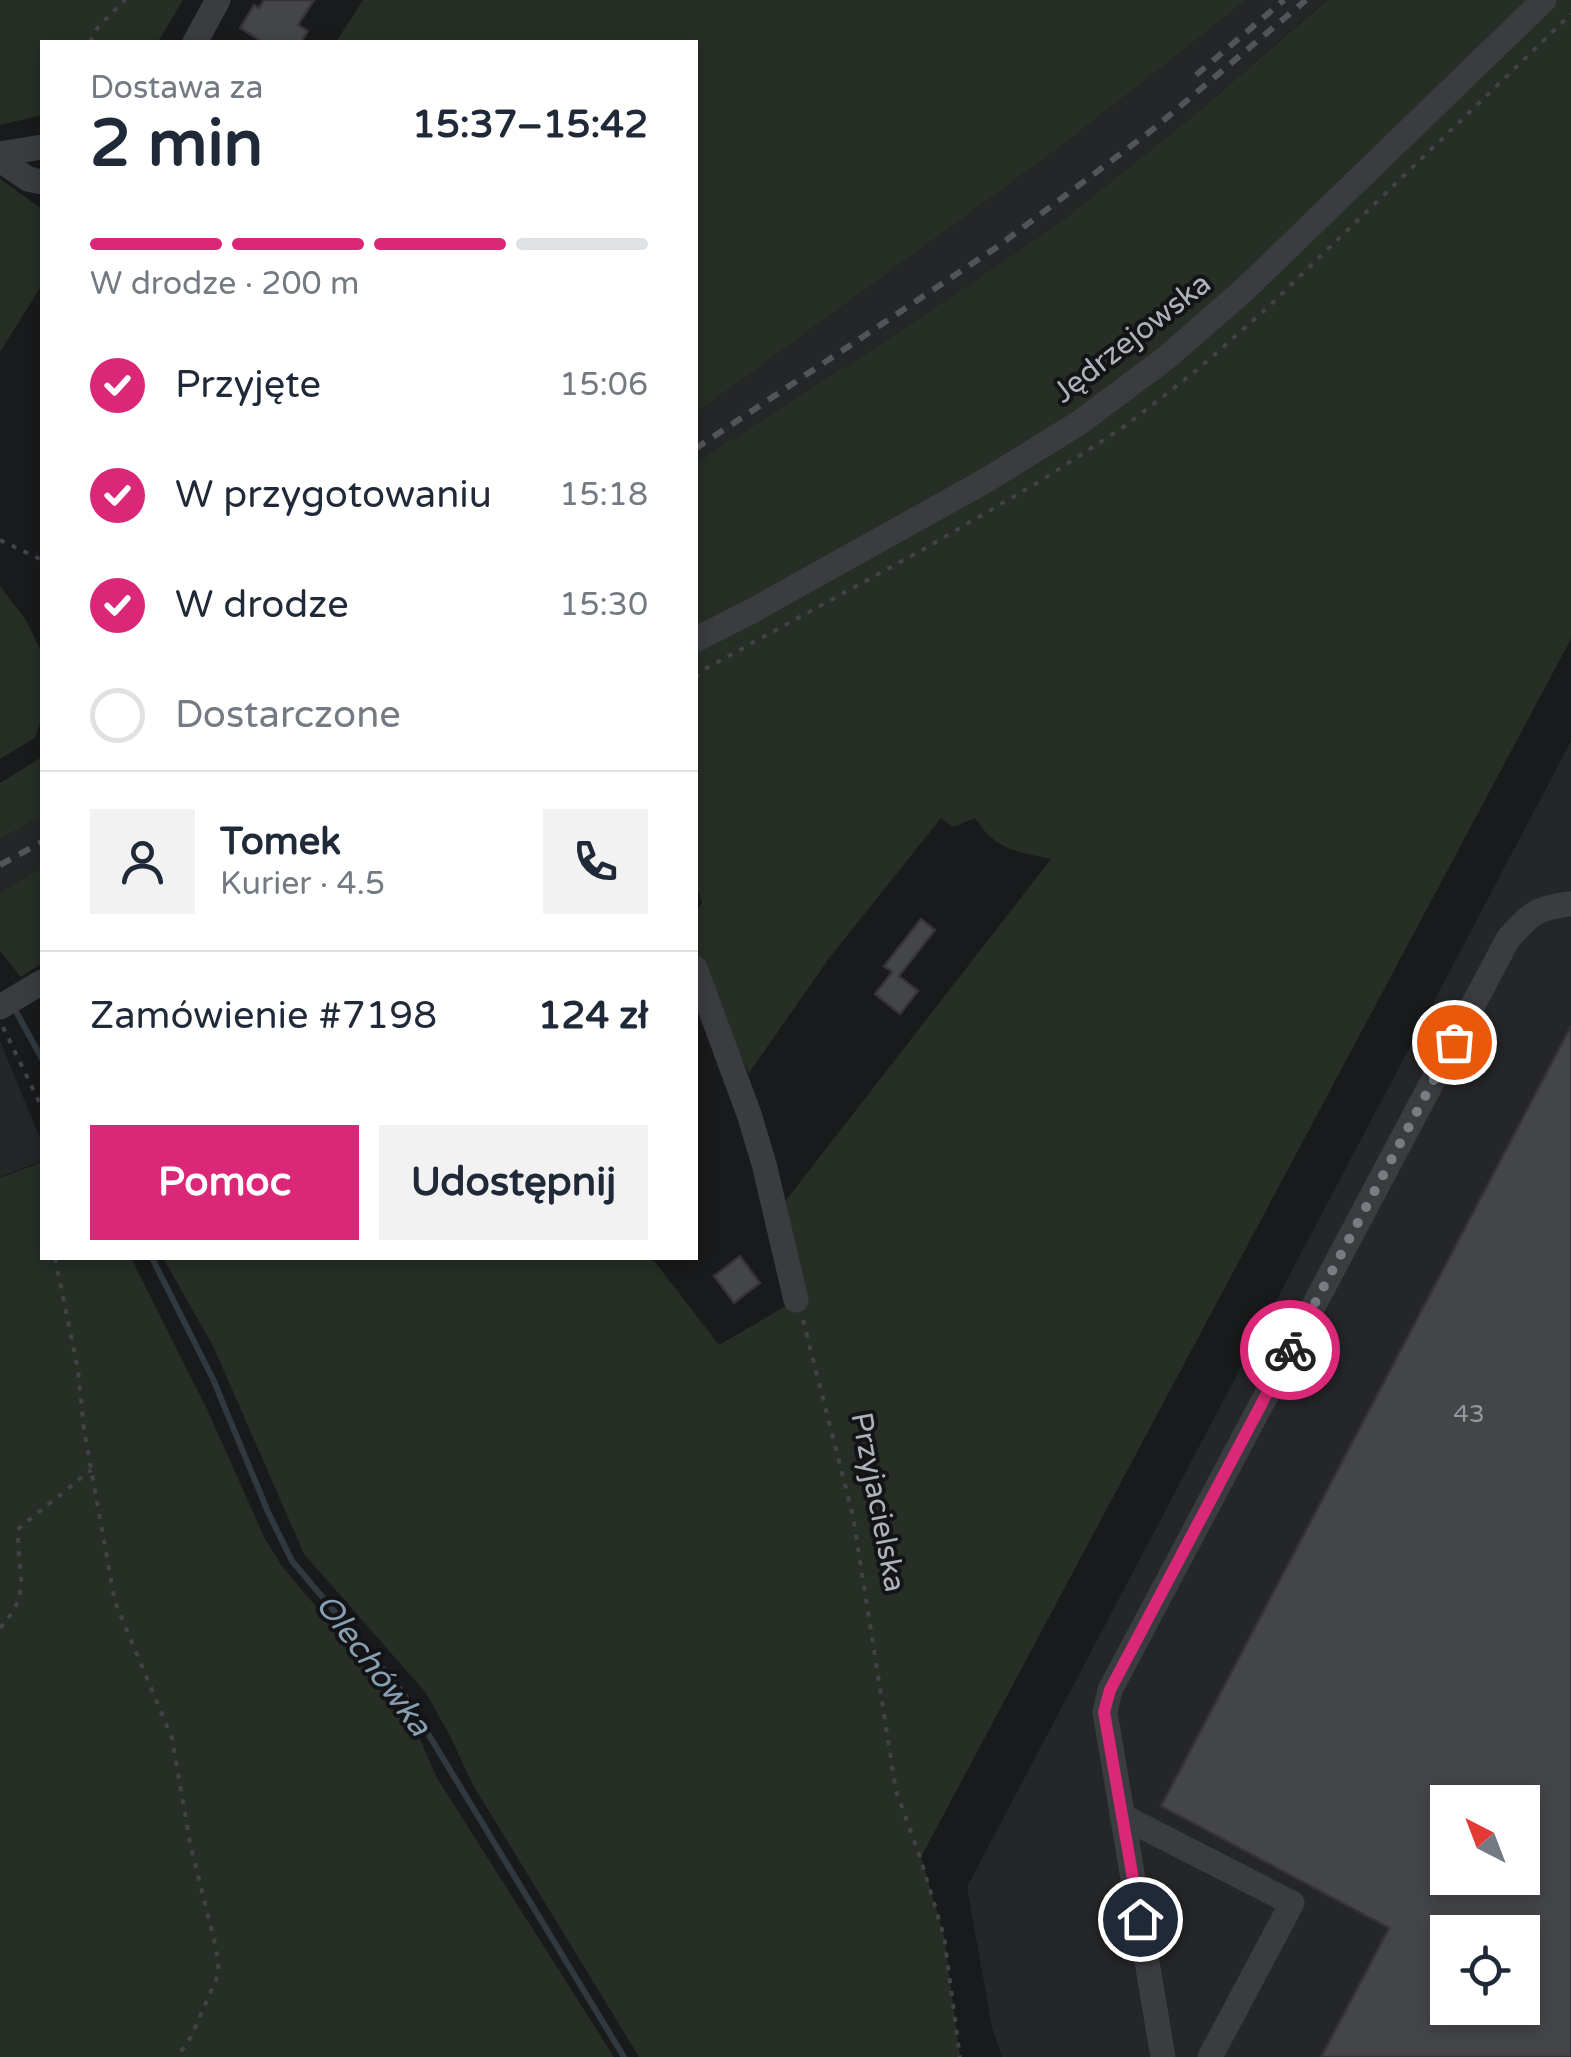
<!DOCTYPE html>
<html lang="pl">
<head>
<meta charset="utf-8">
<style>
	body { margin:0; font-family:"Varela Round",sans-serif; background:#f2f2f3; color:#1f2937; height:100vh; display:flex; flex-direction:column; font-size:38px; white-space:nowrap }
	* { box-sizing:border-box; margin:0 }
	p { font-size:32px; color:#747a83 }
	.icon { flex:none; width:55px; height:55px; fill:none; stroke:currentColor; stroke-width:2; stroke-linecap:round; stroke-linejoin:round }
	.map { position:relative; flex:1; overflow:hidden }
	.drawer { position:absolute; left:40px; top:40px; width:658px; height:1220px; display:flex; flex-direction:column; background:#fff; border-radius:0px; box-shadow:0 5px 15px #0003 }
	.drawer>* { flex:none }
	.needle { width:65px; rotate:318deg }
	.fabs { position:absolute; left:1430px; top:1785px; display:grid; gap:20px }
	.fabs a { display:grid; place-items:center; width:110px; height:110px; border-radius:0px; background:#fff; box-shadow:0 5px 15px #0003; font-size:50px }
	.pin { position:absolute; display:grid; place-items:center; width:85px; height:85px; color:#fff; margin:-42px; border:5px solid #fff; border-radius:50%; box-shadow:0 2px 10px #0007 }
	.courier { position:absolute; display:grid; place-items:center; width:100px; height:100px; margin:-50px; border:8px solid #db2777; border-radius:50%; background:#fff; color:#222; box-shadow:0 2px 12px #0007 }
	.summary em { font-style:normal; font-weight:700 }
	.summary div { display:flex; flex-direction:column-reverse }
	.summary { display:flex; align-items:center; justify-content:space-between; height:170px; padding:0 50px }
	h1 { font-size:65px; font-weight:700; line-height:75px }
	.bar { display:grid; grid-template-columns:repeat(4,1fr); gap:15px 10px; align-content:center; height:120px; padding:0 50px }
	.bar i { height:12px; border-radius:8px; background:#e0e1e3 }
	.bar .current { background:#db2777 }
	.bar p { grid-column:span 4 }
	.line { display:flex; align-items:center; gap:25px; padding:0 50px; border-top:2px solid #e0e1e3 }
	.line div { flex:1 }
	.round { display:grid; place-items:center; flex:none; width:105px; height:105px; border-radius:0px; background:#f2f2f3 }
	ol { padding:0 50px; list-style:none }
	li { display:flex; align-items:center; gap:30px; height:110px }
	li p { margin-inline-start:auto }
	li .icon { padding:10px; border-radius:50%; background:#db2777; color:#fff; stroke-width:4 }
	li:last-child { color:#747a83 }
	li i { width:55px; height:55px; border:5px solid #e0e1e3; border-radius:50% }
	.button { display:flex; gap:20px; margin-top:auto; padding:20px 50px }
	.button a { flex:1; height:115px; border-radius:0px; background:#db2777; color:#fff; font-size:40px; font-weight:700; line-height:115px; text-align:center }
	.button a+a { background:#f2f2f3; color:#1f2937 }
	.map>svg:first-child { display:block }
	.built { fill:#252628; fill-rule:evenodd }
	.green { fill:#262e26 }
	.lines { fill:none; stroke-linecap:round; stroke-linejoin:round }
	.stream { stroke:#30393f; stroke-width:6 }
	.building { fill:#444548; stroke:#343437; stroke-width:2.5; fill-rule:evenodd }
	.path { stroke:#414347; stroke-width:4; stroke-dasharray:5 8; stroke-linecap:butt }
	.minor { stroke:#3b3c40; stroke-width:25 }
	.rail { stroke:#525459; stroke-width:6; stroke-dasharray:12 10; stroke-linecap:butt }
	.done { stroke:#797c82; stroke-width:10; stroke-dasharray:0 18 }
	.route { stroke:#db2777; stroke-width:12 }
	.labels { text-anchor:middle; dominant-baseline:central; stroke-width:8; stroke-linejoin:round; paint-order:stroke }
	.number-label { font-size:25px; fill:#93969e }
	.street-label { font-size:30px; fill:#adb1ba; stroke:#141417 }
	.water-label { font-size:32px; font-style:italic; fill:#879fb2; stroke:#141417 }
</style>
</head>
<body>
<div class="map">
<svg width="1571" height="2057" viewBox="0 0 1571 2057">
	<rect width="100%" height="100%" fill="#191a1b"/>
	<!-- built -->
	<g class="built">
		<path d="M 1247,0 L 1326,0 L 1194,115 L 1055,226 L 880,344 L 695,463 L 695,414 L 1064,144 Z"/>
		<path d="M 1571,741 L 1571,2057 L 1002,2057 L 992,2028 L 967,1887 ZM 1448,1802 L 1522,1802 L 1522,1878 L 1448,1878 ZM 1448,1932 L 1522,1932 L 1522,2008 L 1448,2008 Z"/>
		<path d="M 42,816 L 42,868 L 0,892 L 0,839 Z"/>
		<path d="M 0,1041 L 42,1143 L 42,1161 L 0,1177 Z"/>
	</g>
	<!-- green -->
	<g class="green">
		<path d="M 0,0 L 183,0 L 158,42 L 42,42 L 42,115 L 0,125 Z"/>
		<path d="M 363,0 L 1247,0 L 1064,144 L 695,414 L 695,42 L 336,42 Z"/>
		<path d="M 1327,0 L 1571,0 L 1571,639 L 921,1857 L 944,1936 L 960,2057 L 639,2057 L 473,1785 L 450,1736 L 426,1693 L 304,1554 L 213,1346 L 163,1258 L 652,1258 L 719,1345 L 796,1300 L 776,1213 L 1051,859 C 1016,851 996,851 975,818 L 953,827 L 941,818 L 830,957 L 749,1073 L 731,1040 L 695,947 L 695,913 L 702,903 L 695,881 L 695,463 L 880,344 L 1055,226 L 1194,115 Z"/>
		<path d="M 0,179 L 42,209 L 42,285 L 0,352 Z"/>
		<path d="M 0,586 L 26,620 L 42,653 L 42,716 L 35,738 L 0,759 Z"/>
		<path d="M 42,757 L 42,816 L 0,839 L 0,783 Z"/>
		<path d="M 42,868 L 42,963 L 21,977 L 0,951 L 0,892 Z"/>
		<path d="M 42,1162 L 42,1258 L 131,1258 L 207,1409 L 265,1539 L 282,1566 L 412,1721 L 437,1778 L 614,2057 L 0,2057 L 0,1178 Z"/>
	</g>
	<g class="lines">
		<!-- stream -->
		<g class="stream">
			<path d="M 13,1006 L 42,1059"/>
			<path d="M 152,1258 L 213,1379 L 268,1512 L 292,1561 L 404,1694 L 624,2057"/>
		</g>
	</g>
	<!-- building -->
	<g class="building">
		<path d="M 264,0 L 314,0 L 298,25 L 308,31 L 301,42 L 263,42 L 240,28 L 254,5 L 259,8 Z"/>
		<path d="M 921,919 L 935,930 L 899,976 L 918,991 L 900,1014 L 875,994 L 892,972 L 884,966 Z"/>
		<path d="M 1571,1026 L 1571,2057 L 1321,2057 L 1389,1928 L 1161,1806 ZM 1448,1802 L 1522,1802 L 1522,1878 L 1448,1878 ZM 1448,1932 L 1522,1932 L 1522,2008 L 1448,2008 Z"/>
		<path d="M 740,1256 L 760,1283 L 734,1303 L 714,1276 Z"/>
	</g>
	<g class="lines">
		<!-- path -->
		<g class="path">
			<path d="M 90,42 L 98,27 L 125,0"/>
			<path d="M 0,540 L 42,560"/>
			<path d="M 695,677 L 703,670 L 924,549 L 1042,480 L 1125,426 L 1197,370 L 1266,309 L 1571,14"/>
			<path d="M 3,1027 L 42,1108"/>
			<path d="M 55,1258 L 78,1370 L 84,1430 L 115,1602 L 172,1738 L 190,1843 L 216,1948 L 219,1973 L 191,2037 L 177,2057"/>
			<path d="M 803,1320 L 853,1516 L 896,1791 L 920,1857 L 944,1936 L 960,2057"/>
			<path d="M 0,1628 C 36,1588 14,1570 19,1528 L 91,1470"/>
		</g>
		<!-- minor -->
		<g class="minor">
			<path d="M 195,42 L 218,0"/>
			<path d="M 0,154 L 42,147"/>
			<path d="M 0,160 L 28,179 L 42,182"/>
			<path d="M 695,640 L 750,612 L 985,481 L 1079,423 L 1166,358 L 1244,290 L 1544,0"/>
			<path d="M 695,968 L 749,1114 L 764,1164 L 796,1300"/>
			<path d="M 0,1007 L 42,982"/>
			<path d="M 1122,1816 L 1292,1903 L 1210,2057"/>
			<path d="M 1163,2057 L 1105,1712 L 1110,1690 L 1508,939 C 1531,913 1536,908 1571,904"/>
		</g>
		<!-- rail -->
		<g class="rail">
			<path d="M 1196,75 L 1284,0"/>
			<path d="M 695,449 L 997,247 L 1152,130 L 1306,0"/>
			<path d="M 0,865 L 42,842"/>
		</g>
	</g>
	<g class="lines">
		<!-- done -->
		<path class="done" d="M 1290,1350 L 1454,1042"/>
		<!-- route -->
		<path class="route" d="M 1140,1919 L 1104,1712 L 1110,1690 L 1290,1350"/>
	</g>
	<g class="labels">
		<!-- number labels -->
		<g class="number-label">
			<text x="1469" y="1414">43</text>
		</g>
		<!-- street labels -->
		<g class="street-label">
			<text transform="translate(1132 338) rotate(-38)">Jędrzejowska</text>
			<text transform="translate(878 1502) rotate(79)">Przyjacielska</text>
		</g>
		<!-- water labels -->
		<g class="water-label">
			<text transform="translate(373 1665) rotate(53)">Olechówka</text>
		</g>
	</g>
</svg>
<div class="fabs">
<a><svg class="needle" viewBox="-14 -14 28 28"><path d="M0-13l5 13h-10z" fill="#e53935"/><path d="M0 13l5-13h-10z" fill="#747a83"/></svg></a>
<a><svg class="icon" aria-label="locate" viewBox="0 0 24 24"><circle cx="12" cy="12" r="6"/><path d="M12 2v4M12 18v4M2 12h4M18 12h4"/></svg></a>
</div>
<div class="pin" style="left:1454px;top:1042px;background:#ea580c"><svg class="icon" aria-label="bag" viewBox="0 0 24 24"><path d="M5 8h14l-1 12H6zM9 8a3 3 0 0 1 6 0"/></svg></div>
<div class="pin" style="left:1140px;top:1919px;background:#1f2937"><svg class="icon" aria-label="home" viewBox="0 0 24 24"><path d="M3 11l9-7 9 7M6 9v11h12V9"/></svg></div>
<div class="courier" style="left:1290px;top:1350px"><svg class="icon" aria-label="bike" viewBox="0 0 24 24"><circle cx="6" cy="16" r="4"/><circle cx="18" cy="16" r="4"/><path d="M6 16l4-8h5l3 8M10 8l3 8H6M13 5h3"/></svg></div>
<section class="drawer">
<div class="summary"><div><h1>2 min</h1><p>Dostawa za</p></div><em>15:37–15:42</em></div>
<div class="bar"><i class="current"></i><i class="current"></i><i class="current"></i><i></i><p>W drodze · 200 m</p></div>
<ol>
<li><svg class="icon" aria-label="check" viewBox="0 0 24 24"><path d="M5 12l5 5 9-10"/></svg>Przyjęte<p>15:06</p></li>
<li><svg class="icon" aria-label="check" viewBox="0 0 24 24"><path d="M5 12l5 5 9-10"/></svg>W przygotowaniu<p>15:18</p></li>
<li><svg class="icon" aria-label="check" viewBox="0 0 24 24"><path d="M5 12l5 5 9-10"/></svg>W drodze<p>15:30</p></li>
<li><i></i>Dostarczone</li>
</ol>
<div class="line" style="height:180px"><a class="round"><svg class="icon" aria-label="person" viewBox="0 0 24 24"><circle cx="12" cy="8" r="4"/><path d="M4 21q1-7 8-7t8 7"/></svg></a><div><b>Tomek</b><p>Kurier · 4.5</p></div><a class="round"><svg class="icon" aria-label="phone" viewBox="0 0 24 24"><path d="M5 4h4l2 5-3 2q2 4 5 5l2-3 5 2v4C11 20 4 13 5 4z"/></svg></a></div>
<div class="line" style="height:130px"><div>Zamówienie #7198</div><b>124 zł</b></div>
<div class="button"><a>Pomoc</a><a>Udostępnij</a></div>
</section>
</div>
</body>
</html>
